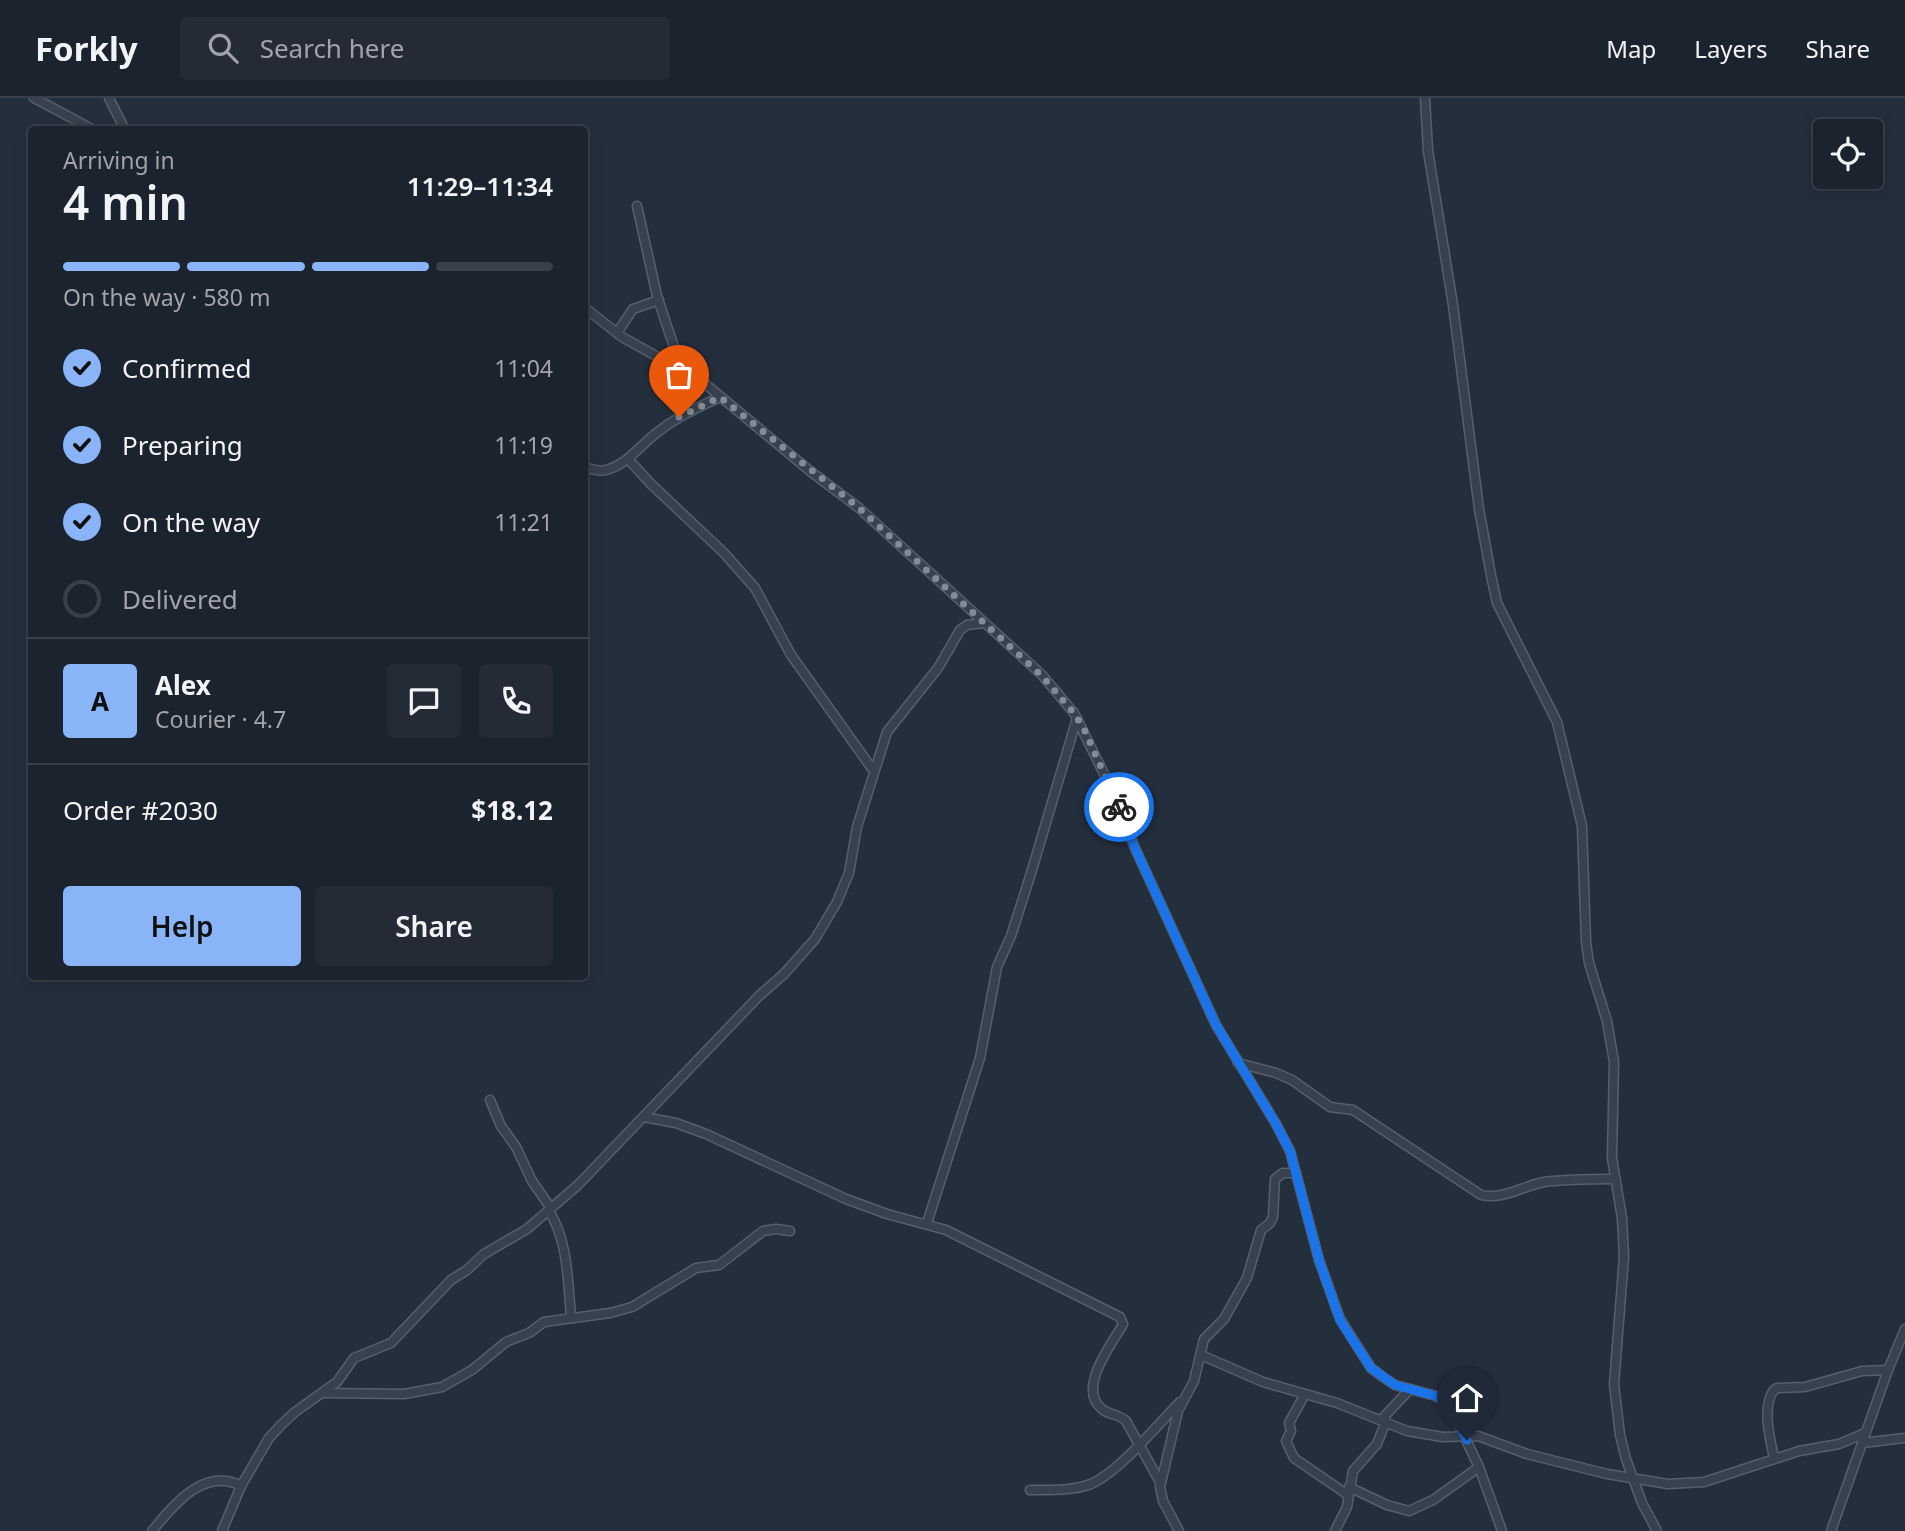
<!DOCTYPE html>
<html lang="en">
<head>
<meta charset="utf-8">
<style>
	body { margin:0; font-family:"Noto Sans",sans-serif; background:#242b36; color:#f1f3f6; height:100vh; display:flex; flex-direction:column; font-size:26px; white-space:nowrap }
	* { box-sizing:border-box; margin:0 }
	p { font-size:23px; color:#a0a4aa }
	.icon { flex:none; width:38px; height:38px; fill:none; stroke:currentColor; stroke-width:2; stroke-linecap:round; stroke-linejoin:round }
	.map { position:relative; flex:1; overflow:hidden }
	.panel { position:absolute; left:28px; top:28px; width:560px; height:854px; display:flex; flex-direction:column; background:#1b232e; border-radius:7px; box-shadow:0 4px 18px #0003,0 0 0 2px #39404a }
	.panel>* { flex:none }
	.tools { position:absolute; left:1813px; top:21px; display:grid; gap:14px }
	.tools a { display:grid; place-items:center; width:70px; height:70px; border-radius:7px; background:#1b232e; box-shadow:0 4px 18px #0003,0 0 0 2px #39404a; font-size:35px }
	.pin { position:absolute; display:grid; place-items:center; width:60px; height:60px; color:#fff; margin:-72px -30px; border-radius:50% 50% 50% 0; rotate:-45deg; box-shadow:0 0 7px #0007 }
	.pin .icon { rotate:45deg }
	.courier { position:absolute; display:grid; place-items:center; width:70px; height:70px; margin:-35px; border:5px solid #1a73e8; border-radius:50%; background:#fff; color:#222; box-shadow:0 2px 9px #0007 }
	.overview em { font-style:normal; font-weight:600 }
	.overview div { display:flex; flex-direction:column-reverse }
	.overview { display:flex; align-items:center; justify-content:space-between; height:119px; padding:0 35px }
	h1 { font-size:46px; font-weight:600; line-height:52px }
	.bar { display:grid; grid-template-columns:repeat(4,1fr); gap:10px 7px; align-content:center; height:84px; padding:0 35px }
	.bar i { height:9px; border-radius:5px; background:#39404a }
	.bar .on { background:#8ab4f8 }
	.bar p { grid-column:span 4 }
	.line { display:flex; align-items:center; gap:18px; padding:0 35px; border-top:2px solid #39404a }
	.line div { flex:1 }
	.round { display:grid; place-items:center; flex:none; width:74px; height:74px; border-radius:7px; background:#242b36 }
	ol { padding:0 35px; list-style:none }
	li { display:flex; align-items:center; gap:21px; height:77px }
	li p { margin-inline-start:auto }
	li .icon { padding:7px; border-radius:50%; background:#8ab4f8; color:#111; stroke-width:4 }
	li:last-child { color:#a0a4aa }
	li i { width:38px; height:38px; border:4px solid #39404a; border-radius:50% }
	.button { display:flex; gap:14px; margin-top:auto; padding:14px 35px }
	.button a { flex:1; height:80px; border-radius:7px; background:#8ab4f8; color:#111; font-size:28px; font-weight:600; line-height:80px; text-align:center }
	.button a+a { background:#242b36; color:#f1f3f6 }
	header { display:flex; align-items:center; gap:42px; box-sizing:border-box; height:98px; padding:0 35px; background:#1b232e; border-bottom:2px solid #39404a }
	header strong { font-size:33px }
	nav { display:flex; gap:38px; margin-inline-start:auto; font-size:24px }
	.search { width:490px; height:63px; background:#242b36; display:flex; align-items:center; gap:18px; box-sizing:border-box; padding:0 24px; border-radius:7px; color:#a0a4aa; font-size:26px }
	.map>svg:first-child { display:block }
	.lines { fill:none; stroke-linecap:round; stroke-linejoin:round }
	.minor-casing { stroke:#565f6c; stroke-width:11 }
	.minor { stroke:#38414e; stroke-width:8 }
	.done { stroke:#828b98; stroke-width:7; stroke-dasharray:0 12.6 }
	.route { stroke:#1a73e8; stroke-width:9 }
</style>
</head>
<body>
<header>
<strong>Forkly</strong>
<div class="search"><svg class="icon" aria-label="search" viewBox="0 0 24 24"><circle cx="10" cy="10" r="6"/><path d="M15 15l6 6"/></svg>Search here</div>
<nav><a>Map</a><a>Layers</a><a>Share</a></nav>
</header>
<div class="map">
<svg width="1905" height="1433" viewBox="0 0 1905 1433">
	<rect width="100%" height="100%" fill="#242f3e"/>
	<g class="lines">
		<defs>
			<g id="minor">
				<path d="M 34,0 L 94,32"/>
				<path d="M 109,0 L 125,32"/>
				<path d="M 1425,0 L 1428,53 L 1453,207 L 1479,411 L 1491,477 L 1497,505 L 1557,624 L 1582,728 L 1586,844 L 1589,865 L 1607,923 L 1614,964 L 1612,1060 L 1622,1120 L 1624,1159 L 1614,1286 L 1620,1337 L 1626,1361 L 1642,1405 L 1657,1433"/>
				<path d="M 637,108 L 657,198 L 681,270"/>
				<path d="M 584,209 L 622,239 L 703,284 L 810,373 L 859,410 L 1042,577 L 1074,615 L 1114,696 L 1135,750 L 1216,927 L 1276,1026 L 1290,1053 L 1319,1162 L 1340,1221 L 1371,1270 L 1383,1279 L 1395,1287 L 1436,1298 L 1445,1305 L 1456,1321 L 1479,1369 L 1502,1433"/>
				<path d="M 617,235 L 633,211 L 659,202"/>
				<path d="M 628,361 L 651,386 L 724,455 L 755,490 L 791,557 L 873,672"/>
				<path d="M 584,369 C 592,371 598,374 606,372 C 626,367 639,349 654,337 C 674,320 697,310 720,299"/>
				<path d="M 1238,965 L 1276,975 L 1292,982 L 1330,1009 L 1353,1012 L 1481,1097 C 1503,1102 1523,1088 1544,1084 C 1567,1081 1592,1081 1615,1081"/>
				<path d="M 490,1002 L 501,1028 L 516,1049 L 532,1083 L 550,1109"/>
				<path d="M 644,1019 L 676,1025 L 706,1036 L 846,1101 L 887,1116 L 946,1132 L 1120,1219 L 1123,1226 C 1113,1245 1076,1290 1102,1311 C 1109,1317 1119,1316 1126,1323 L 1160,1384"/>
				<path d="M 549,1113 C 568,1142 568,1185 571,1219"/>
				<path d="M 927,1125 L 980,960 L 997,869 L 1011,838 L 1032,772 L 1077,620"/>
				<path d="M 1201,1257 L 1263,1284 L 1337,1305 L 1407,1333 L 1443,1339 L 1478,1338 L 1527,1356 L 1607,1376 L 1668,1386 L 1704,1384 L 1799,1353 L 1839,1346 L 1865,1335"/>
				<path d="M 324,1295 L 404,1296 L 442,1289 L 472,1272 L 506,1244 L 529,1235 L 544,1224 L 610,1215 L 632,1209 L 696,1170 L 719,1167 L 763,1133 L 776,1131 L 790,1133"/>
				<path d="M 1305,1296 L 1289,1325 L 1291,1333 L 1286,1343 L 1294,1360 L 1348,1397"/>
				<path d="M 1381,1322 L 1410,1291"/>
				<path d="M 1862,1345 L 1905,1340"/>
				<path d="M 1774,1360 C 1770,1340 1762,1311 1773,1293 L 1777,1290 L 1805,1289 L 1862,1273 L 1888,1272"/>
				<path d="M 1349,1389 L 1387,1407 L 1409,1413 L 1433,1402 L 1479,1369"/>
				<path d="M 1030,1392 C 1050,1392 1072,1393 1091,1386 C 1119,1374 1157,1327 1180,1304"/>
				<path d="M 152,1433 C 173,1408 204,1368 241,1388"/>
				<path d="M 222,1433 L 241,1388 L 269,1340 L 281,1327 L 295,1314 L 337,1284 L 354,1260 L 391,1245 L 451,1182 L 467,1172 L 484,1156 L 527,1131 L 578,1087 L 759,898 L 784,876 L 815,841 L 837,804 L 849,775 L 857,729 L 887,634 L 938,570 L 960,532 L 967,527 L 984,525"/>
				<path d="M 1179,1433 L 1163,1403 L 1160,1389 L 1178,1313 L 1194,1283 L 1204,1241 L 1224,1221 L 1247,1180 L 1261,1132 L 1270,1125 L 1273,1119 L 1275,1081 L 1283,1075 L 1296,1075"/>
				<path d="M 1335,1433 L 1347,1409 L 1353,1373 L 1377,1346 L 1386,1323"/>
				<path d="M 1831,1433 L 1888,1272 L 1905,1231"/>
			</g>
		</defs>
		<!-- minor casing -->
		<use href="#minor" class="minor-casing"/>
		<!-- minor -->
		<use href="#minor" class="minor"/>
	</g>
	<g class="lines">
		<!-- done -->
		<path class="done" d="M 679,319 L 720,299 L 859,410 L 1042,578 L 1074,615 L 1084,631 L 1119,709"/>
		<!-- route -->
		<path class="route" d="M 1119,709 L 1135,750 L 1216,927 L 1276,1026 L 1290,1053 L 1319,1162 L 1340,1222 L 1371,1270 L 1395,1287 L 1436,1298 L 1445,1304 L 1467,1342"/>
	</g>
</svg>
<div class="tools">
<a><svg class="icon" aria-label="locate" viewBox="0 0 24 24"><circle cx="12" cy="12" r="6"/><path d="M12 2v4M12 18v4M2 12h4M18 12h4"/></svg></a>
</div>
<div class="pin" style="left:679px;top:319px;background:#ea580c"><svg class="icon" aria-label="bag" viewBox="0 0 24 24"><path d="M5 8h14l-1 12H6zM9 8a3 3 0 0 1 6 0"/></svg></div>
<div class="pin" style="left:1467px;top:1342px;background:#1f2937"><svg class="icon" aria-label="home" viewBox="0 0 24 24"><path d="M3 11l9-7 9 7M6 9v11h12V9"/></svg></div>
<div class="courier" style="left:1119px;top:709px"><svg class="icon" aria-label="bike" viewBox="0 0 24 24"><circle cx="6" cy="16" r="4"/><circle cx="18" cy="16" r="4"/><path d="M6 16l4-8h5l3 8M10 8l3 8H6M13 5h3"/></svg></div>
<section class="panel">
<div class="overview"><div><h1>4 min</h1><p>Arriving in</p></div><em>11:29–11:34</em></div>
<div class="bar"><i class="on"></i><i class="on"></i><i class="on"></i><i></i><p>On the way · 580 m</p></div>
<ol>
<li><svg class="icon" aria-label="check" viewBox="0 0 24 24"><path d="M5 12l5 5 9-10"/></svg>Confirmed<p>11:04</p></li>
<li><svg class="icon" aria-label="check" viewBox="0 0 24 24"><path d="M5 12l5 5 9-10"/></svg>Preparing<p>11:19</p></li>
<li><svg class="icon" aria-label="check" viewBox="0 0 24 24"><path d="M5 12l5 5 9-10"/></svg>On the way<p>11:21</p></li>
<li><i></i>Delivered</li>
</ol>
<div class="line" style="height:126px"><b class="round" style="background:#8ab4f8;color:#111">A</b><div><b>Alex</b><p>Courier · 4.7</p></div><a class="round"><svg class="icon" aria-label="chat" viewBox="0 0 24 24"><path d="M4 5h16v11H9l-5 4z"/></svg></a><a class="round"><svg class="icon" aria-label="phone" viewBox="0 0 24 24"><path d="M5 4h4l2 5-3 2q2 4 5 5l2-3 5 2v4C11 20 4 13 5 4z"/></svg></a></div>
<div class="line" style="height:91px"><div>Order #2030</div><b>$18.12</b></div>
<div class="button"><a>Help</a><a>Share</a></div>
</section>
</div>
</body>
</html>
